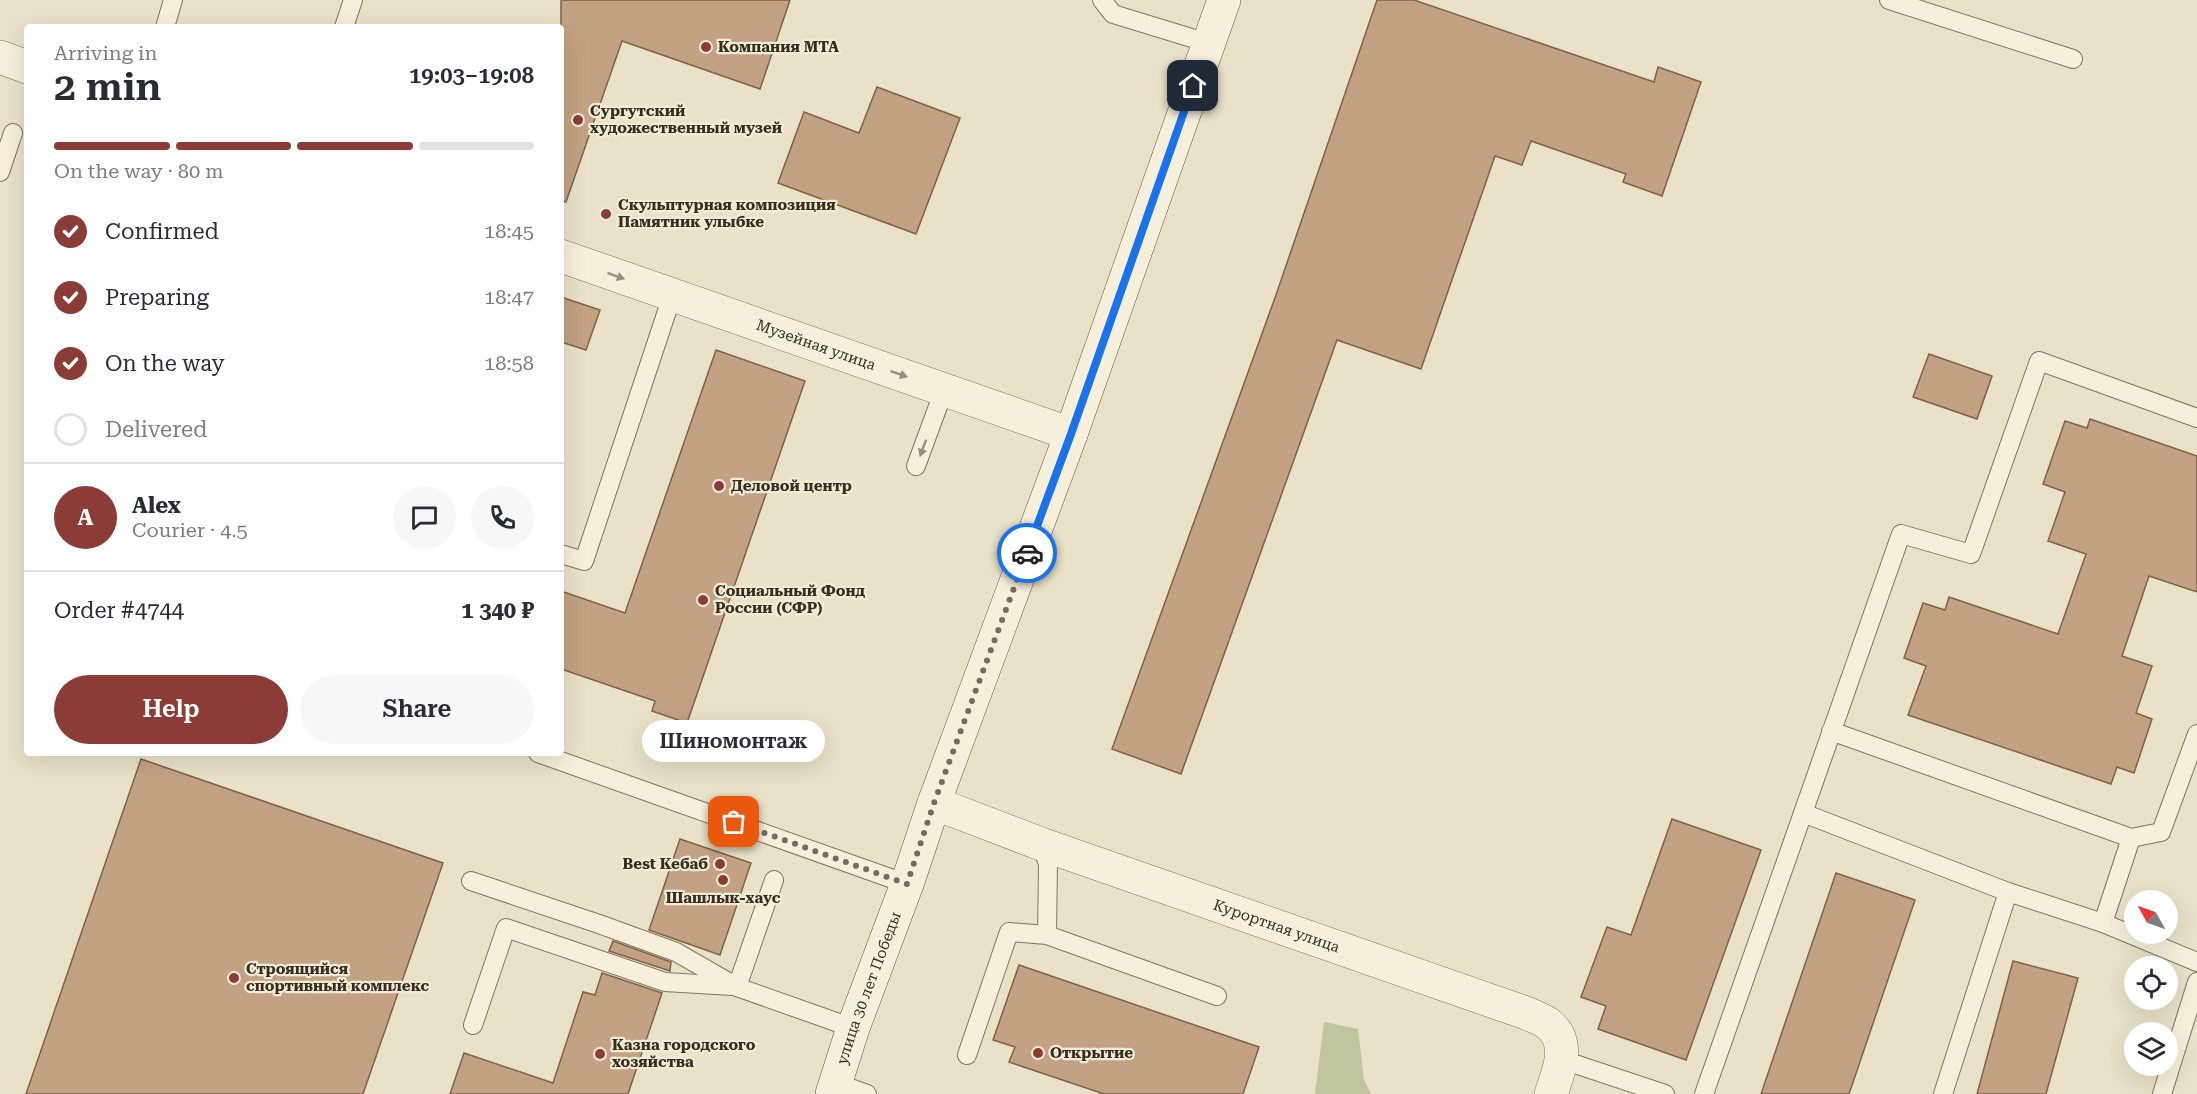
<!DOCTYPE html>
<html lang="en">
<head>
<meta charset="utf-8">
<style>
	body { margin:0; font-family:"Roboto Serif",serif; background:#f7f7f7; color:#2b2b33; height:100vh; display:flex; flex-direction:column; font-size:22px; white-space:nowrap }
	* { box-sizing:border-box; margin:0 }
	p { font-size:20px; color:#7c7c81 }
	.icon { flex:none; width:33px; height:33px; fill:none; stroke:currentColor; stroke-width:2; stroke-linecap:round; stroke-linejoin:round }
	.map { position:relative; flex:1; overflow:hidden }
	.details { position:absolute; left:24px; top:24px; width:540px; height:732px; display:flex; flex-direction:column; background:#fff; border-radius:6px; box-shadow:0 6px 24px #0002 }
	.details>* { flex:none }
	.needle { width:39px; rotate:310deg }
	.buttons { position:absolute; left:2124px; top:890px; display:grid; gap:12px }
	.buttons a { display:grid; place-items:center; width:54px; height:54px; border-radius:50%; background:#fff; box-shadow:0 6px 24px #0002; font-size:30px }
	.pin { position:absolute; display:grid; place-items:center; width:51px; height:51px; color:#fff; margin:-26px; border-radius:12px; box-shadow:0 3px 9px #0006 }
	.courier { position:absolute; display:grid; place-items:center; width:60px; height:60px; margin:-30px; border:4px solid #1a73e8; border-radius:50%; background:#fff; color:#222; box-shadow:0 2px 8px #0007 }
	.bubble { position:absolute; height:42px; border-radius:21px; background:#fff; box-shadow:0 6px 24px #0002; font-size:20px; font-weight:600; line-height:42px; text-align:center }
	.overview em { font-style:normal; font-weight:600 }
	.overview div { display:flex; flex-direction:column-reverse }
	.overview { display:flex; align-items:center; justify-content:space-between; height:102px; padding:0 30px }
	h1 { font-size:39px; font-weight:600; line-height:45px }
	.bar { display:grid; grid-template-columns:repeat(4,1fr); gap:9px 6px; align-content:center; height:72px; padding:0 30px }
	.bar i { height:8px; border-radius:4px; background:#e1e1e2 }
	.bar .selected { background:#8b3c37 }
	.bar p { grid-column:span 4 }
	.line { display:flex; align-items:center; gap:15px; padding:0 30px; border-top:2px solid #e1e1e2 }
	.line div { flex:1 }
	.round { display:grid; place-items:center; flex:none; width:63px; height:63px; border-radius:32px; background:#f7f7f7 }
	ol { padding:0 30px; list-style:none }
	li { display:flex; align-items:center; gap:18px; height:66px }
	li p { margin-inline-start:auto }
	li .icon { padding:6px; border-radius:50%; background:#8b3c37; color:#fff; stroke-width:4 }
	li:last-child { color:#7c7c81 }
	li i { width:33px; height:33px; border:3px solid #e1e1e2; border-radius:50% }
	.cta { display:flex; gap:12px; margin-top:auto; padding:12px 30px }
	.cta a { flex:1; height:69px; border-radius:36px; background:#8b3c37; color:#fff; font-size:24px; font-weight:600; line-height:69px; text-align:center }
	.cta a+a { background:#f7f7f7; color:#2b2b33 }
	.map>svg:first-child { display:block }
	.green { fill:#bfc69e }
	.building { fill:#c3a283; stroke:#806248; stroke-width:1.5 }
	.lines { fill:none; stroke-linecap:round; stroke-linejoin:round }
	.service-casing { stroke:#83755f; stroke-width:20 }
	.minor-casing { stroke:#83755f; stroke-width:34 }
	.secondary-casing { stroke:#655743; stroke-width:34 }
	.service { stroke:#f5efdb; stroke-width:18 }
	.minor { stroke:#f5efdb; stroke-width:33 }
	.secondary { stroke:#f5efdb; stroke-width:33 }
	.oneway { fill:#968e7e }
	.done { stroke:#756c5c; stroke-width:6; stroke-dasharray:0 10.8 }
	.route { stroke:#1a73e8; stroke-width:8 }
	.poi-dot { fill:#8b3c37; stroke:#f2ecd7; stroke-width:2 }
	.labels { text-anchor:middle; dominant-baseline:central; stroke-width:4.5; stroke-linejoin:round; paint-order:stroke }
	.poi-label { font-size:15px; font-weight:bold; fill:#362d21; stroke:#f2ecd7; text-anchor:start }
	.street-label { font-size:15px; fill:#362d21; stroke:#f2ecd7 }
</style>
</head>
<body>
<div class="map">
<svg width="2197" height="1094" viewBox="0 0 2197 1094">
	<rect width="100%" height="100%" fill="#e9e2c9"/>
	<!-- green -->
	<path class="green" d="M 1324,1022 L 1358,1029 L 1364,1080 L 1371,1094 L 1315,1094 Z"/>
	<!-- building -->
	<g class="building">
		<path d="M 561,0 L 790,0 L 760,89 L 622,41 L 566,202 L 561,201 Z"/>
		<path d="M 1377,0 L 1414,0 L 1654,82 L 1658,67 L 1701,82 L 1662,196 L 1623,182 L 1626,174 L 1531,141 L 1522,165 L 1495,156 L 1421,369 L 1337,340 L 1181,774 L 1112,749 L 1276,295 Z"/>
		<path d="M 877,87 L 960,118 L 916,234 L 778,183 L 804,112 L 859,133 Z"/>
		<path d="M 561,297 L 600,310 L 586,350 L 561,342 Z"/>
		<path d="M 716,350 L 805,381 L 687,723 L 652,711 L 655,701 L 561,669 L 561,591 L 625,613 Z"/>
		<path d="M 1929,354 L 1992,376 L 1977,419 L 1913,397 Z"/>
		<path d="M 2090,419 L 2197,456 L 2197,592 L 2149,576 L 2122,656 L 2152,666 L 2136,713 L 2152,719 L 2134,773 L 2117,767 L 2111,784 L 1908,715 L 1926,666 L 1904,658 L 1923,603 L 1945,610 L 1949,597 L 2058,634 L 2086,554 L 2048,541 L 2065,492 L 2043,484 L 2065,421 L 2087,428 Z"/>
		<path d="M 141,759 L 443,863 L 363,1094 L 26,1094 Z"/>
		<path d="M 1672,819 L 1761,850 L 1686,1060 L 1598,1029 L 1606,1006 L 1581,997 L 1607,927 L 1631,935 Z"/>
		<path d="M 680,839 L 751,863 L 720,955 L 649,930 Z"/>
		<path d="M 1836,873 L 1915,900 L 1849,1094 L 1761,1094 Z"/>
		<path d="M 613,941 L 671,962 L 670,971 L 609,951 Z"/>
		<path d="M 2013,961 L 2078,978 L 2046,1094 L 1977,1094 Z"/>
		<path d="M 1019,965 L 1259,1047 L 1243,1094 L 1104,1094 L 1009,1062 L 1015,1047 L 993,1040 Z"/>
		<path d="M 602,973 L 662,993 L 628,1094 L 450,1094 L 464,1053 L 553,1083 L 583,992 L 595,995 Z"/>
	</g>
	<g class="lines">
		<defs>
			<g id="service">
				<path d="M 1102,0 L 1113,14 L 1208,43"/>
				<path d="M 1889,0 L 2073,59"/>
				<path d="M 165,27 L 173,0"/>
				<path d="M 344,27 L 353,0"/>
				<path d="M 0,172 L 13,133"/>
				<path d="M 916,466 L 944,390"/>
				<path d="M 561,554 L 584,561 L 672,296"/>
				<path d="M 1831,731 L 2131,838 L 2161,832 L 2197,734"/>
				<path d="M 538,753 L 907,884"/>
				<path d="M 1803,813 L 1901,534 L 1971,554 L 2039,361 L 2197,418"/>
				<path d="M 1041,844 L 1048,864 L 1047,935"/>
				<path d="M 471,881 L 599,924 L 676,952 L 737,987 L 853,1028"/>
				<path d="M 2103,923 L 2131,838"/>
				<path d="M 737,987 L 774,880"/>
				<path d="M 473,1025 L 506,928 L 665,982 L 732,986"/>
				<path d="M 967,1055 L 1009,932 L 1047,935 L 1217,996"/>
				<path d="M 1563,1060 L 1665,1094"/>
				<path d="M 836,1083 L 867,1094"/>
				<path d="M 1704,1094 L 1803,813 L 2008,892 L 2103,923 L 2197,962"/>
				<path d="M 1943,1094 L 2008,892"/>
				<path d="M 2162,1094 L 2197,982"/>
			</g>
			<g id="minor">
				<path d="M 0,57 L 27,67"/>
				<path id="s1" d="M 561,256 L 1071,434"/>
				<path id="s2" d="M 934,803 L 1041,844 L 1526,1013 C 1533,1016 1541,1019 1547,1023 C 1572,1041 1559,1071 1551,1094"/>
			</g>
			<g id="secondary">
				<path id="s3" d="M 832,1094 L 853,1028 L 907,884 L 934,803 L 1071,434 L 1224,0"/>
			</g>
		</defs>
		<!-- service casing -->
		<use href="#service" class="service-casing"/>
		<!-- minor casing -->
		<use href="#minor" class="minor-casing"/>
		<!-- secondary casing -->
		<use href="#secondary" class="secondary-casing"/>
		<!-- service -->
		<use href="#service" class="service"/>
		<!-- minor -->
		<use href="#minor" class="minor"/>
		<!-- secondary -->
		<use href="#secondary" class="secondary"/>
	</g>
	<!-- one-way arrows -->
	<defs><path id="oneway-solid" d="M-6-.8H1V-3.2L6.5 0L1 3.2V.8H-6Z" transform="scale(1.5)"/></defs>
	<g class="oneway">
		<use href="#oneway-solid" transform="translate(616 276) rotate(20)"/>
		<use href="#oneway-solid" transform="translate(899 374) rotate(19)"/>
		<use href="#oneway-solid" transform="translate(923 448) rotate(110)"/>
	</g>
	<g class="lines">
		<!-- done -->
		<path class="done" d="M 734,822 L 907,884 L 934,803 L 1027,553"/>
		<!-- route -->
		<path class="route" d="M 1027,553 L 1071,434 L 1193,86"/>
	</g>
	<!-- markers -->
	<g class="poi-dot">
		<circle cx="706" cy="47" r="6"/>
		<circle cx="578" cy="120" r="6"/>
		<circle cx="606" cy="214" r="6"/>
		<circle cx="719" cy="486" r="6"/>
		<circle cx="703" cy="600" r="6"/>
		<circle cx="720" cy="864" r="6"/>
		<circle cx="723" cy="880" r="6"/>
		<circle cx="234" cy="978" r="6"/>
		<circle cx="1038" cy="1053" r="6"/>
		<circle cx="600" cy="1054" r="6"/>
	</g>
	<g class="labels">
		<!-- poi labels -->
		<g class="poi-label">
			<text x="718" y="47">Компания MTA</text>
			<text x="590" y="111">Сургутский<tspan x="590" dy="17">художественный музей</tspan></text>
			<text x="618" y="205">Скульптурная композиция<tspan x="618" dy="17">Памятник улыбке</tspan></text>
			<text x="731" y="486">Деловой центр</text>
			<text x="715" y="591">Социальный Фонд<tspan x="715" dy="17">России (СФР)</tspan></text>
			<text x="708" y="864" text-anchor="end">Best Кебаб</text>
			<text x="723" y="898" text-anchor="middle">Шашлык-хаус</text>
			<text x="246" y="969">Строящийся<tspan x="246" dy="17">спортивный комплекс</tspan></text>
			<text x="612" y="1045">Казна городского<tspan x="612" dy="17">хозяйства</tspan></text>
			<text x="1050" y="1053">Открытие</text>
		</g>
		<!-- street labels -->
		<g class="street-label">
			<text stroke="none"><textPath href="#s1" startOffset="270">Музейная улица</textPath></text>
			<text stroke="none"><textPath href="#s2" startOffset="364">Курортная улица</textPath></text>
			<text stroke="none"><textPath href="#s3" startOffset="112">улица 30 лет Победы</textPath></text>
		</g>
	</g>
</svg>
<div class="buttons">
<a><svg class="needle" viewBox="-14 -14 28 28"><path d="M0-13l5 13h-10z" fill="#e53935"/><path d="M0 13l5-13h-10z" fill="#7c7c81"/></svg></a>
<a><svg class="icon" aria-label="locate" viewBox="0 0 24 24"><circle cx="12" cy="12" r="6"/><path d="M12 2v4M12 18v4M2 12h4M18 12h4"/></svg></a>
<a><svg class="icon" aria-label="layers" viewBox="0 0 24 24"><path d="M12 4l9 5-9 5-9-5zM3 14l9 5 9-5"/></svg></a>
</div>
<div class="pin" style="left:734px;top:822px;background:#ea580c"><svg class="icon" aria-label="bag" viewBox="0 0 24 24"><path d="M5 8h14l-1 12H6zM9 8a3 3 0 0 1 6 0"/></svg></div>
<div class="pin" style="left:1193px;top:86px;background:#1f2937"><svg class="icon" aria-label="home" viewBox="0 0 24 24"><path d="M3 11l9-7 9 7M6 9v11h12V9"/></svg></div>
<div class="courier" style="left:1027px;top:553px"><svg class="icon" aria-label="car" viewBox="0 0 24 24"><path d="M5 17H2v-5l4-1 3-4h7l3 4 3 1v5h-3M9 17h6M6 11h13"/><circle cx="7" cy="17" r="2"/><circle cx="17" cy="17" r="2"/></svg></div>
<div class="bubble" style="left:642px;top:720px;width:183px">Шиномонтаж</div>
<section class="details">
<div class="overview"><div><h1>2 min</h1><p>Arriving in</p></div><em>19:03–19:08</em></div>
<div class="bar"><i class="selected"></i><i class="selected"></i><i class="selected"></i><i></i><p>On the way · 80 m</p></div>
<ol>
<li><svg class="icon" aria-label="check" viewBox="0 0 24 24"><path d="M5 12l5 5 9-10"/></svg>Confirmed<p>18:45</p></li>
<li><svg class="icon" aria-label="check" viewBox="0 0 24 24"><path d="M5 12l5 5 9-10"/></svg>Preparing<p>18:47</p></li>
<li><svg class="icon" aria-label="check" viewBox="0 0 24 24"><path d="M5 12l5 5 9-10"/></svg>On the way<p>18:58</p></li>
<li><i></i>Delivered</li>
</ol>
<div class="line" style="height:108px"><b class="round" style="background:#8b3c37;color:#fff">A</b><div><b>Alex</b><p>Courier · 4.5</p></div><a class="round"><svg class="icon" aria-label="chat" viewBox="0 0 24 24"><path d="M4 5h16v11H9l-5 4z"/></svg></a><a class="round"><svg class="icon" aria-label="phone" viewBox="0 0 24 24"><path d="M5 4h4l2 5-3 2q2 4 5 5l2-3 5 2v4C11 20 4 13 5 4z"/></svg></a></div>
<div class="line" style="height:78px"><div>Order #4744</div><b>1 340 ₽</b></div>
<div class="cta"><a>Help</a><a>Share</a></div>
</section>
</div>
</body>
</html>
